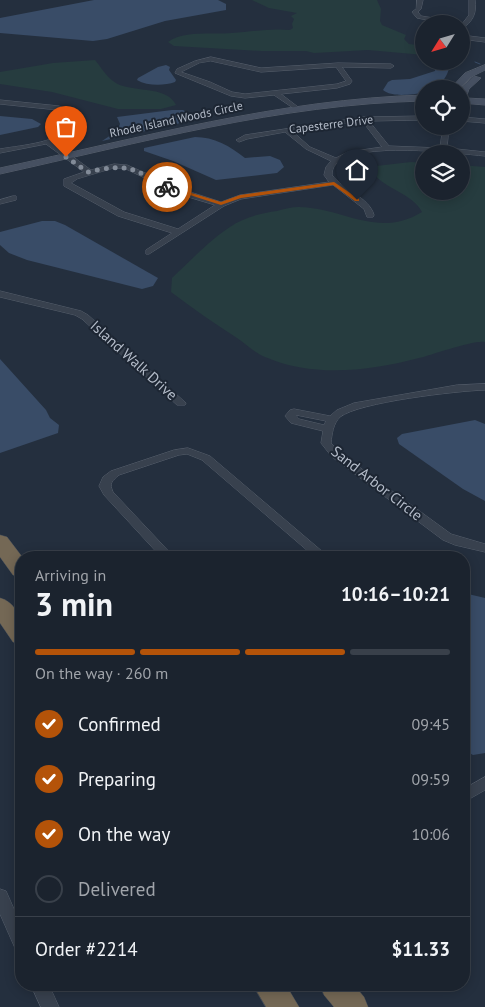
<!DOCTYPE html>
<html lang="en">
<head>
<meta charset="utf-8">
<style>
	body { margin:0; font-family:"PT Sans",sans-serif; background:#282f3a; color:#f1f3f6; height:100vh; display:flex; flex-direction:column; font-size:19px; white-space:nowrap }
	* { box-sizing:border-box; margin:0 }
	p { font-size:16px; color:#a0a4aa }
	.icon { flex:none; width:28px; height:28px; fill:none; stroke:currentColor; stroke-width:2; stroke-linecap:round; stroke-linejoin:round }
	.map { position:relative; flex:1; overflow:hidden }
	.panel { position:absolute; left:15px; top:551px; width:455px; height:440px; display:flex; flex-direction:column; background:#1b232e; border-radius:20px; box-shadow:0 2px 12px #0003,0 0 0 1px #39404a }
	.panel>* { flex:none }
	.needle { width:32px; rotate:233deg }
	.tools { position:absolute; left:415px; top:15px; display:grid; gap:10px }
	.tools a { display:grid; place-items:center; width:55px; height:55px; border-radius:50%; background:#1b232e; box-shadow:0 2px 12px #0003,0 0 0 1px #39404a; font-size:25px }
	.pin { position:absolute; display:grid; place-items:center; width:42px; height:42px; color:#fff; margin:-51px -21px; border-radius:50% 50% 50% 0; rotate:-45deg; box-shadow:0 0 5px #0007 }
	.pin .icon { rotate:45deg }
	.courier { position:absolute; display:grid; place-items:center; width:50px; height:50px; margin:-25px; border:4px solid #b45309; border-radius:50%; background:#fff; color:#222; box-shadow:0 1px 6px #0007 }
	.headline em { font-style:normal; font-weight:800 }
	.headline div { display:flex; flex-direction:column-reverse }
	.headline { display:flex; align-items:center; justify-content:space-between; height:85px; padding:0 20px }
	h1 { font-size:32px; font-weight:800; line-height:38px }
	.bar { display:grid; grid-template-columns:repeat(4,1fr); gap:8px 5px; align-content:center; height:60px; padding:0 20px }
	.bar i { height:6px; border-radius:4px; background:#39404a }
	.bar .current { background:#b45309 }
	.bar p { grid-column:span 4 }
	.line { display:flex; align-items:center; gap:12px; padding:0 20px; border-top:1px solid #39404a }
	.line div { flex:1 }
	ol { padding:0 20px; list-style:none }
	li { display:flex; align-items:center; gap:15px; height:55px }
	li p { margin-inline-start:auto }
	li .icon { padding:5px; border-radius:50%; background:#b45309; color:#fff; stroke-width:4 }
	li:last-child { color:#a0a4aa }
	li i { width:28px; height:28px; border:2px solid #39404a; border-radius:50% }
	.map>svg:first-child { display:block }
	.green { fill:#263c3f }
	.water { fill:#394c67 }
	.lines { fill:none; stroke-linecap:round; stroke-linejoin:round }
	.stream { stroke:#394c67; stroke-width:1 }
	.street-casing { stroke:#565f6c; stroke-width:1 }
	.secondary-casing { stroke:#565f6c; stroke-width:1 }
	.highway-casing { stroke:#434c59; stroke-width:1 }
	.street { fill:#38414e; fill-rule:evenodd }
	.secondary { fill:#465061; fill-rule:evenodd }
	.highway { fill:#746855; fill-rule:evenodd }
	.route { fill:#b45309 }
	.done { stroke:#828b98; stroke-width:5; stroke-dasharray:0 9 }
	.labels { text-anchor:middle; dominant-baseline:central; stroke-width:4; stroke-linejoin:round; paint-order:stroke }
	.far-street-label { font-size:12px; fill:#b4bcc9; stroke:#1d2633 }
	.street-label { font-size:15px; fill:#b4bcc9; stroke:#1d2633 }
</style>
</head>
<body>
<div class="map">
<svg width="485" height="1007" viewBox="0 0 485 1007">
	<rect width="100%" height="100%" fill="#242f3e"/>
	<!-- green -->
	<g class="green">
		<path d="M 252,0 L 377,0 L 381,9 L 380,21 L 382,25 L 406,35 L 404,39 L 409,44 L 424,46 L 424,55 L 368,50 L 314,53 L 306,51 L 262,51 L 174,46 L 168,42 C 184,30 213,35 232,33 C 252,32 270,28 290,30 L 293,28 L 292,24 L 294,19 L 291,16 L 297,13 L 269,8 Z"/>
		<path d="M 95,60 C 100,66 106,76 113,81 C 129,94 166,84 176,105 L 161,109 L 118,109 L 52,92 L 0,84 L 0,72 L 53,63 Z"/>
		<path d="M 411,162 L 424,163 L 424,191 L 461,191 L 461,165 L 485,167 L 485,342 C 476,339 431,355 419,358 C 369,371 314,378 265,357 C 255,353 246,344 237,338 C 214,323 192,308 171,292 L 172,278 C 188,263 212,238 230,227 C 243,218 261,213 277,211 C 284,209 292,207 299,207 C 344,208 378,239 422,212 C 412,193 386,190 373,173 L 376,166 Z"/>
	</g>
	<!-- water -->
	<g class="water">
		<path d="M 94,0 L 218,0 L 226,4 L 226,10 L 165,21 L 107,39 L 93,41 L 0,33 L 0,18 Z"/>
		<path d="M 436,64 L 449,67 C 448,76 442,82 436,89 L 424,89 L 424,93 C 413,94 392,98 383,90 L 388,82 L 392,80 L 410,79 L 435,71 Z"/>
		<path d="M 166,65 L 170,67 L 169,70 L 176,80 L 175,82 C 164,86 147,86 137,80 L 138,78 L 158,67 Z"/>
		<path d="M 172,110 L 183,110 L 198,119 L 102,141 L 117,131 L 120,124 L 117,117 Z"/>
		<path d="M 0,116 L 32,119 L 41,124 L 38,127 L 0,135 Z"/>
		<path d="M 195,137 C 214,137 230,146 245,158 L 270,156 L 280,160 L 284,167 L 277,173 L 216,180 L 173,161 L 144,151 L 144,148 Z"/>
		<path d="M 42,221 L 55,221 L 65,225 L 158,278 L 153,286 L 142,289 L 27,260 L 9,253 L 0,245 L 0,232 Z"/>
		<path d="M 0,359 L 46,410 L 50,418 L 59,425 L 58,433 L 0,453 Z"/>
		<path d="M 475,420 L 485,424 L 485,501 L 463,489 L 399,444 L 397,438 L 402,434 Z"/>
		<path d="M 464,593 L 485,598 L 485,753 L 473,755 L 464,750 Z"/>
	</g>
	<g class="lines">
		<!-- stream -->
		<path class="stream" d="M 475,62 L 480,64"/>
		<defs>
			<g id="street">
				<path d="M 417,0 L 423,0 L 421,9 L 418,12 L 421,16 L 459,22 L 462,24 L 469,15 L 469,0 L 475,0 C 477,13 473,22 461,29 L 461,24 L 448,24 L 417,18 L 412,12 L 416,9 Z"/>
				<path d="M 461,35 L 485,38 L 485,42 L 461,39 Z"/>
				<path d="M 211,57 L 261,68 L 338,63 L 391,64 L 394,66 L 391,68 L 342,67 L 352,81 L 350,84 L 337,88 L 281,94 L 298,107 L 298,109 L 296,110 L 274,95 L 245,98 L 231,96 L 175,73 L 177,69 L 195,61 ZM 211,61 L 261,72 L 336,67 L 346,81 L 337,84 L 245,94 L 232,92 L 210,82 L 181,72 L 199,63 Z"/>
				<path d="M 0,100 L 59,106 L 79,116 L 82,123 L 77,131 L 69,136 L 53,142 L 91,170 L 114,164 L 127,165 L 184,190 L 221,202 L 240,195 L 329,182 L 324,175 L 326,167 L 331,161 L 306,149 L 285,132 L 247,139 L 239,142 L 236,140 L 245,135 L 364,117 L 424,116 L 424,120 L 369,121 L 389,146 L 440,148 L 443,126 L 449,126 L 447,148 L 485,152 L 485,156 C 454,153 358,141 336,164 C 333,167 332,171 332,175 C 343,190 369,197 374,215 L 373,217 L 367,217 L 364,209 L 333,185 L 241,199 L 224,206 L 149,254 L 146,254 L 146,250 L 172,233 L 118,216 L 64,186 L 64,179 L 84,172 L 46,144 L 0,153 L 0,149 C 23,145 60,143 76,123 L 74,118 L 58,110 L 0,104 ZM 356,122 L 363,122 L 382,147 L 348,152 L 336,158 L 310,147 L 292,131 ZM 114,168 L 126,169 L 178,194 L 215,205 L 178,229 L 124,212 L 71,183 L 77,179 Z"/>
				<path d="M 461,117 L 485,119 L 485,123 L 461,121 Z"/>
				<path d="M 13,196 L 16,196 L 16,200 L 0,204 L 0,200 Z"/>
				<path d="M 0,291 L 81,311 L 88,315 L 186,403 L 185,405 L 177,405 L 82,319 L 75,315 L 0,297 Z"/>
				<path d="M 485,384 L 485,390 C 457,391 359,402 340,417 C 333,424 332,434 331,443 L 340,453 L 451,534 L 485,544 L 485,552 L 455,545 L 443,540 L 332,457 L 321,443 L 323,431 L 291,423 L 285,416 L 290,410 L 294,409 L 330,416 L 337,410 L 354,403 L 457,385 ZM 296,415 L 326,421 L 324,425 L 299,419 Z"/>
				<path d="M 188,448 L 210,456 L 330,558 L 316,558 L 202,460 L 187,454 L 179,455 L 119,475 C 112,481 109,483 113,492 L 175,558 L 162,558 L 104,495 L 99,486 L 103,477 L 111,471 L 174,450 Z"/>
				<path d="M 485,777 L 485,790 L 464,802 L 464,789 Z"/>
				<path d="M 0,889 L 6,891 L 21,925 L 21,951 L 15,948 L 0,914 Z"/>
				<path d="M 31,985 L 49,985 L 59,1007 L 41,1007 Z"/>
			</g>
			<g id="secondary">
				<path d="M 485,65 L 485,70 L 471,77 L 459,89 L 450,89 L 465,73 Z"/>
				<path d="M 474,76 L 481,78 L 469,89 L 466,98 L 485,99 L 485,105 L 461,103 L 461,88 Z"/>
				<path d="M 424,95 L 424,101 C 280,104 140,143 0,174 L 0,168 C 140,138 280,99 424,95 Z"/>
			</g>
			<g id="highway">
				<path d="M 0,535 L 7,537 L 23,558 L 21,558 L 21,577 L 13,575 L 0,557 Z"/>
				<path d="M 0,598 C 21,604 21,626 21,644 L 13,642 L 0,623 Z"/>
				<path d="M 253,985 L 286,985 L 299,1007 L 266,1007 Z"/>
				<path d="M 320,985 L 354,985 L 364,997 L 368,1007 L 334,1007 L 324,995 Z"/>
			</g>
		</defs>
		<!-- street casing -->
		<use href="#street" class="street-casing"/>
		<!-- secondary casing -->
		<use href="#secondary" class="secondary-casing"/>
		<!-- highway casing -->
		<use href="#highway" class="highway-casing"/>
		<!-- street -->
		<use href="#street" class="street"/>
		<!-- secondary -->
		<use href="#secondary" class="secondary"/>
		<!-- highway -->
		<use href="#highway" class="highway"/>
	</g>
	<!-- route -->
	<path class="route" d="M 334,182 L 359,199 L 359,201 L 355,201 L 333,185 L 241,198 L 221,205 L 165,187 L 169,186 L 221,202 L 240,195 Z"/>
	<g class="lines">
		<!-- done -->
		<path class="done" d="M 66,157 L 88,172 C 130,163 131,168 167,187"/>
	</g>
	<g class="labels">
		<!-- far-street labels -->
		<g class="far-street-label">
			<text transform="translate(176 119) rotate(-12)">Rhode Island Woods Circle</text>
			<text transform="translate(331 124) rotate(-7)">Capesterre Drive</text>
		</g>
		<!-- street labels -->
		<g class="street-label">
			<text transform="translate(134 360) rotate(42)">Island Walk Drive</text>
			<text transform="translate(377 483) rotate(38)">Sand Arbor Circle</text>
		</g>
	</g>
</svg>
<div class="tools">
<a><svg class="needle" viewBox="-14 -14 28 28"><path d="M0-13l5 13h-10z" fill="#e53935"/><path d="M0 13l5-13h-10z" fill="#a0a4aa"/></svg></a>
<a><svg class="icon" aria-label="locate" viewBox="0 0 24 24"><circle cx="12" cy="12" r="6"/><path d="M12 2v4M12 18v4M2 12h4M18 12h4"/></svg></a>
<a><svg class="icon" aria-label="layers" viewBox="0 0 24 24"><path d="M12 4l9 5-9 5-9-5zM3 14l9 5 9-5"/></svg></a>
</div>
<div class="pin" style="left:66px;top:157px;background:#ea580c"><svg class="icon" aria-label="bag" viewBox="0 0 24 24"><path d="M5 8h14l-1 12H6zM9 8a3 3 0 0 1 6 0"/></svg></div>
<div class="pin" style="left:357px;top:200px;background:#1f2937"><svg class="icon" aria-label="home" viewBox="0 0 24 24"><path d="M3 11l9-7 9 7M6 9v11h12V9"/></svg></div>
<div class="courier" style="left:167px;top:187px"><svg class="icon" aria-label="bike" viewBox="0 0 24 24"><circle cx="6" cy="16" r="4"/><circle cx="18" cy="16" r="4"/><path d="M6 16l4-8h5l3 8M10 8l3 8H6M13 5h3"/></svg></div>
<section class="panel">
<div class="headline"><div><h1>3 min</h1><p>Arriving in</p></div><em>10:16–10:21</em></div>
<div class="bar"><i class="current"></i><i class="current"></i><i class="current"></i><i></i><p>On the way · 260 m</p></div>
<ol>
<li><svg class="icon" aria-label="check" viewBox="0 0 24 24"><path d="M5 12l5 5 9-10"/></svg>Confirmed<p>09:45</p></li>
<li><svg class="icon" aria-label="check" viewBox="0 0 24 24"><path d="M5 12l5 5 9-10"/></svg>Preparing<p>09:59</p></li>
<li><svg class="icon" aria-label="check" viewBox="0 0 24 24"><path d="M5 12l5 5 9-10"/></svg>On the way<p>10:06</p></li>
<li><i></i>Delivered</li>
</ol>
<div class="line" style="height:65px"><div>Order #2214</div><b>$11.33</b></div>
</section>
</div>
</body>
</html>
